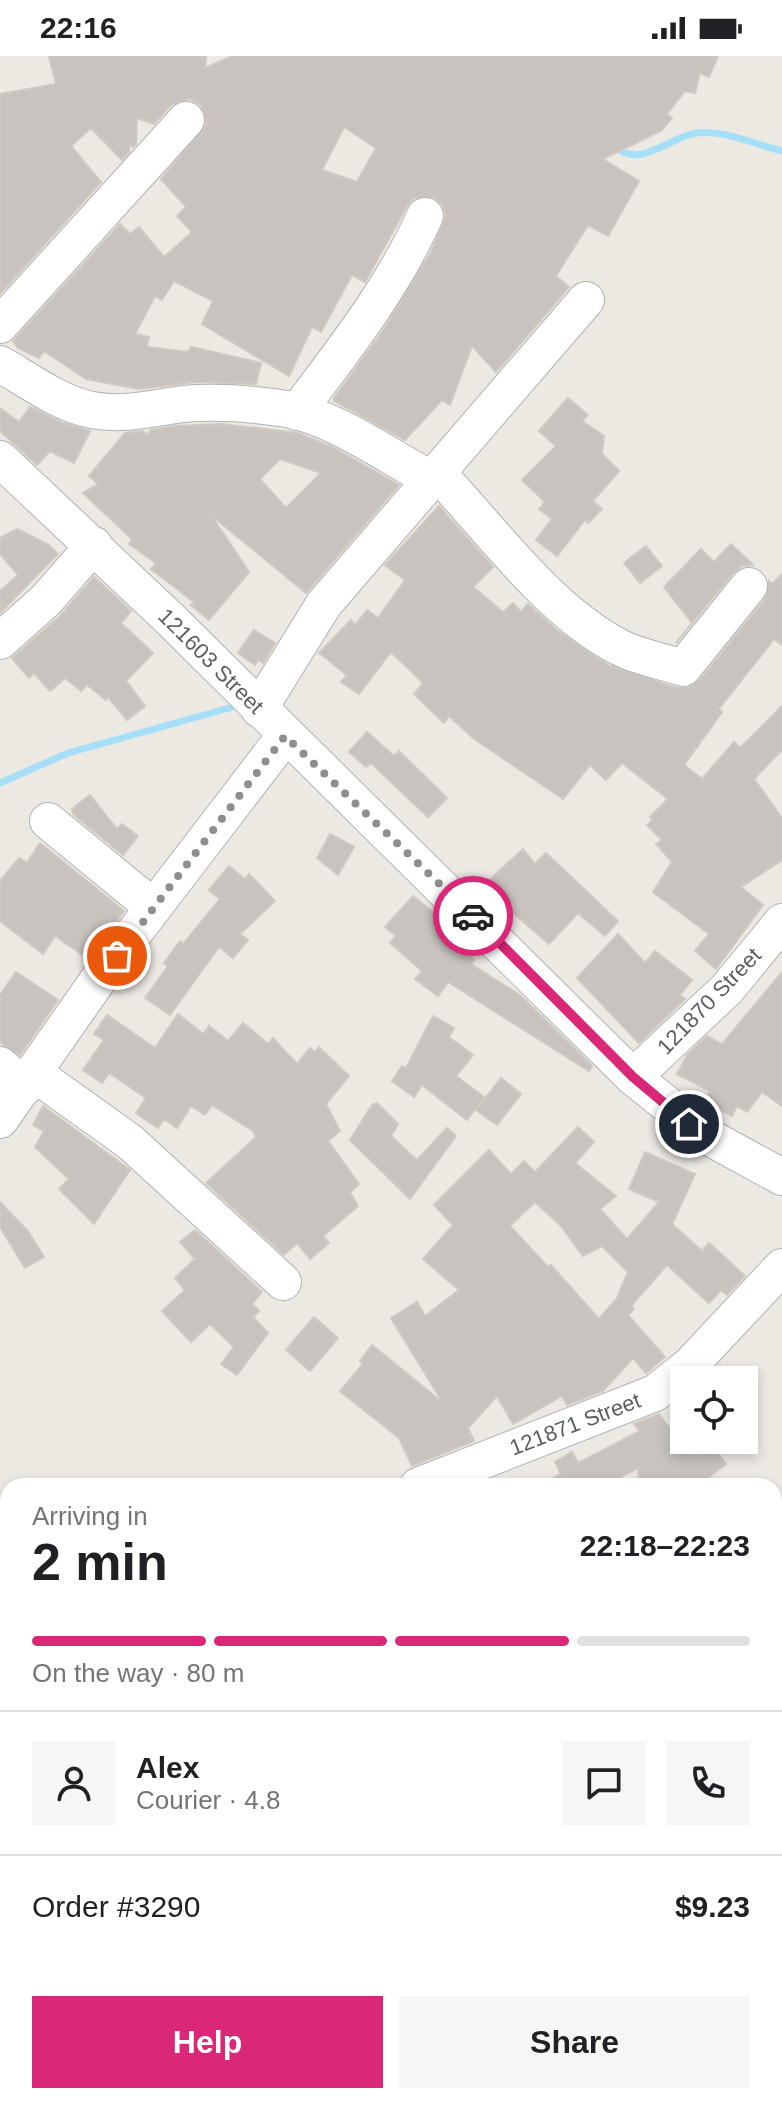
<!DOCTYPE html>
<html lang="en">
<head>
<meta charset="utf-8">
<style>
	body { margin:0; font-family:Helvetica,sans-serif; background:#f6f6f6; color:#202124; height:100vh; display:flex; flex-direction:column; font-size:30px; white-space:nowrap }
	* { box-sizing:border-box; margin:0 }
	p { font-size:26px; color:#757577 }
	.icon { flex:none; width:44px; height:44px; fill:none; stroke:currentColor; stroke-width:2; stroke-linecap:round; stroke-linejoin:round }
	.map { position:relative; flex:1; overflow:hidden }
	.panel { position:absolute; left:0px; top:1422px; width:782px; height:626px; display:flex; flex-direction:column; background:#fff; border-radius:24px 24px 0 0; box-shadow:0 4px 12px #0003 }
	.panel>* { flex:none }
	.controls { position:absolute; left:670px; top:1310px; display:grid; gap:16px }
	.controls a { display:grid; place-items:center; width:88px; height:88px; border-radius:0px; background:#fff; box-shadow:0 4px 12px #0003; font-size:40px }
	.pin { position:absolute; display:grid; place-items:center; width:68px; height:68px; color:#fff; margin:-34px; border:4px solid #fff; border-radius:50%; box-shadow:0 2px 8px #0007 }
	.courier { position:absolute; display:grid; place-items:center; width:80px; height:80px; margin:-40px; border:6px solid #db2777; border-radius:50%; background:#fff; color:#222; box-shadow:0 2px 10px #0007 }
	.overview em { font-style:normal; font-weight:600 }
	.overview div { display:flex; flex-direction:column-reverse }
	.overview { display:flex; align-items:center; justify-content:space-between; height:136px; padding:0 32px }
	h1 { font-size:52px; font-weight:600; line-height:60px }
	.bar { display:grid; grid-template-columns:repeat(4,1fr); gap:12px 8px; align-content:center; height:96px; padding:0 32px }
	.bar i { height:10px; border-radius:6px; background:#e0e0e0 }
	.bar .current { background:#db2777 }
	.bar p { grid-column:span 4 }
	.line { display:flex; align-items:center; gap:20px; padding:0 32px; border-top:2px solid #e0e0e0 }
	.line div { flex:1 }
	.round { display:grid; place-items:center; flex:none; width:84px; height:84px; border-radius:0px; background:#f6f6f6 }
	.button { display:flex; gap:16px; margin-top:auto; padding:16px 32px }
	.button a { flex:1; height:92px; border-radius:0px; background:#db2777; color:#fff; font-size:32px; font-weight:600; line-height:92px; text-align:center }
	.button a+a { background:#f6f6f6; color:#202124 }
	.status { display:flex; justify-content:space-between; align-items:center; height:56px; padding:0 40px; background:#fff; direction:ltr }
	.status svg { height:22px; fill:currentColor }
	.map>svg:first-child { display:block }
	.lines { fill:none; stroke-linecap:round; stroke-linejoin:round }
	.stream { stroke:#a6dff8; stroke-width:7 }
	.building { fill:#c8c3bf; stroke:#d0c9c1; stroke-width:2; fill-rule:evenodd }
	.minor-casing { stroke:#afb3b6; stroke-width:38 }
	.minor { stroke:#fff; stroke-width:36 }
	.done { stroke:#8d8e8f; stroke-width:8; stroke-dasharray:0 14.4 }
	.route { stroke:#db2777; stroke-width:10 }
	.labels { text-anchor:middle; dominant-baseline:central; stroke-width:6; stroke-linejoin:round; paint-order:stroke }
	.street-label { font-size:22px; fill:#5a5e62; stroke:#fff }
</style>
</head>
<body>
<div class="status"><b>22:16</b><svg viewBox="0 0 49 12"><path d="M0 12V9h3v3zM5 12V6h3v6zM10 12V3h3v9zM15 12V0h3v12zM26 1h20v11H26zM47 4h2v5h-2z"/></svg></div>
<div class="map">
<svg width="782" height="2047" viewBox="0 0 782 2047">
	<rect width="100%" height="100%" fill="#ece8e2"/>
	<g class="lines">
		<!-- stream -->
		<g class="stream">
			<path d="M 615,90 C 640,114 669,81 696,77 C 727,74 753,88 782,95"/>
			<path d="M 0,727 L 68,697 L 240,649"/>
			<path d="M 774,1449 L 782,1448"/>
			<path d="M 0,1473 L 8,1474"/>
		</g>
	</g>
	<!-- building -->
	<g class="building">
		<path d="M 49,0 L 206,0 L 205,12 L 232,0 L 718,0 L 709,21 L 700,17 L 695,37 L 685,35 L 667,58 L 672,62 L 661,75 L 603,103 L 639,125 L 608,180 L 588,169 L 556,220 L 569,231 L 496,316 L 472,290 L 450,349 L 442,344 L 405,384 L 334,345 L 334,342 L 384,273 L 431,196 L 446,159 L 442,148 L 433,141 L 414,142 L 407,150 L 365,226 L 352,219 L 321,276 L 312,271 L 289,320 L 202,268 L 213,245 L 174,225 L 162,244 L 155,240 L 135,278 L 149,281 L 147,291 L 188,296 L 191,291 L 261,307 L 256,328 L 195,326 L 139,333 L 86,323 L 44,295 L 39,302 L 18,292 L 13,285 L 120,168 L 130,178 L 139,171 L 164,201 L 192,176 L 177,160 L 186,151 L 161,123 L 207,68 L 201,49 L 190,43 L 171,49 L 154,68 L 137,62 L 136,88 L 133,91 L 130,87 L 129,96 L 122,104 L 91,72 L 71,90 L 101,126 L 0,238 L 0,38 L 56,28 ZM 344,71 L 376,92 L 357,126 L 322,114 Z"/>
		<path d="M 568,342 L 588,359 L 582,365 L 604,380 L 602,398 L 619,415 L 593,445 L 602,453 L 588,467 L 585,464 L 557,500 L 536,484 L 552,463 L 539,453 L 545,446 L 522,424 L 556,390 L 539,375 Z"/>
		<path d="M 30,351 L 61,366 L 90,375 L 74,407 L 50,395 L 37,409 L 0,375 L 0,352 L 19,366 Z"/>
		<path d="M 221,368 L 298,377 L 332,391 L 399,429 L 306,537 L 211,459 L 249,516 L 209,564 L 191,549 L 194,546 L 151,513 L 156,507 L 129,488 L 132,483 L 83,437 L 98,428 L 89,420 L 125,377 L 143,375 L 147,379 L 151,374 L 175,370 ZM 280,403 L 321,417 L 286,452 L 260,423 Z"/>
		<path d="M 439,450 L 493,511 L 473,531 L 503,556 L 513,547 L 521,556 L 528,548 L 557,574 L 608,609 L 677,632 L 688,632 L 699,625 L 765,543 L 769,525 L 772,528 L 782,518 L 782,589 L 774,583 L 719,653 L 722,656 L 684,709 L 702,723 L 734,686 L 740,692 L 782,650 L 782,694 L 754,723 L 782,762 L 782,804 L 741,831 L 763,849 L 716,913 L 695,895 L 709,878 L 653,836 L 672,806 L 656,788 L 662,784 L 647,769 L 653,764 L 650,761 L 668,743 L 622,707 L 606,724 L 590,709 L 563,743 L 473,682 L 449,660 L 444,667 L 414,638 L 423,627 L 391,596 L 359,638 L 341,626 L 347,619 L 319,597 L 351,564 L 355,569 L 367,554 L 378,562 L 405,524 L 385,509 Z"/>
		<path d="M 17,473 L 49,489 L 58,498 L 0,557 L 0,535 L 18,519 L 0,498 L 0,482 Z"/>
		<path d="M 731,488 L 753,509 L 742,510 L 733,517 L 676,587 L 692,567 L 664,531 L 701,493 L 714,506 Z"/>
		<path d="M 646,490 L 662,510 L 640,527 L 624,507 Z"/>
		<path d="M 94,521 L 131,555 L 121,567 L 153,597 L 126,625 L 145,650 L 127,664 L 108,641 L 106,644 L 87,629 L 81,635 L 65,622 L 50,635 L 34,617 L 29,622 L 12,602 L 60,560 Z"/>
		<path d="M 254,574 L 275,587 L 263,607 L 258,604 L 255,609 L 238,597 Z"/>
		<path d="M 367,676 L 394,700 L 399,695 L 447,742 L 428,761 L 371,707 L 366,711 L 349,696 Z"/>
		<path d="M 90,739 L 117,773 L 122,768 L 138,780 L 123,799 L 73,758 L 72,753 Z"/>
		<path d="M 330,778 L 354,791 L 338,819 L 317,802 Z"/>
		<path d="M 40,787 L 124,855 L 88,903 L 55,880 L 43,898 L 0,865 L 0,825 L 19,802 L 27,807 Z"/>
		<path d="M 523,793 L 535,808 L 546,797 L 618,865 L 605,880 L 578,857 L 549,888 L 503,848 L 485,828 Z"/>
		<path d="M 229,810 L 245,823 L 249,818 L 275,845 L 240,878 L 248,884 L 233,902 L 219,891 L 170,959 L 145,942 L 168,910 L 164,907 L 180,885 L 183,888 L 220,843 L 209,834 Z"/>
		<path d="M 413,840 L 454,873 L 449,879 L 474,904 L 471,908 L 521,940 L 592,1010 L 589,1015 L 448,926 L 438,940 L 415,923 L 422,915 L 390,887 L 396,880 L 385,871 Z"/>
		<path d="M 618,878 L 645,907 L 655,895 L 692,924 L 680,939 L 685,943 L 639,987 L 577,922 Z"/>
		<path d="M 16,916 L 58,944 L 20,999 L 2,988 L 0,982 L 0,939 Z"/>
		<path d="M 782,916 L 782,1050 L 762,1036 L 747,1056 L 737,1050 L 732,1060 L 705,1046 L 710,1035 L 677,1018 L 687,999 L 707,980 L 722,988 Z"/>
		<path d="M 178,958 L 203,978 L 209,970 L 228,985 L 243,967 L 268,988 L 273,982 L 297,1008 L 310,992 L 315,996 L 319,991 L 349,1020 L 326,1048 L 340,1075 L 328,1085 L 359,1128 L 350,1136 L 358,1150 L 323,1180 L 329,1187 L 310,1203 L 297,1187 L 284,1199 L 206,1127 L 256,1081 L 253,1075 L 212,1049 L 205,1059 L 191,1050 L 177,1072 L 164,1063 L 158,1072 L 136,1057 L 146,1042 L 109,1017 L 102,1027 L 83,1014 L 104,984 L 94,978 L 107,959 L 155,992 Z"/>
		<path d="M 433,960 L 454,972 L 449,981 L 473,999 L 456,1020 L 484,1041 L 467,1064 L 422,1029 L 414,1041 L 392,1025 L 402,1010 L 406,1012 Z"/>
		<path d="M 501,1022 L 521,1038 L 497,1069 L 476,1054 Z"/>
		<path d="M 377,1047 L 398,1068 L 391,1080 L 417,1104 L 447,1072 L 456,1080 L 410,1143 L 350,1084 L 372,1049 Z"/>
		<path d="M 43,1050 L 130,1114 L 94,1168 L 59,1133 L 69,1123 L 35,1091 L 44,1075 L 33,1069 Z"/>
		<path d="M 578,1071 L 594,1086 L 575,1107 L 616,1140 L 600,1153 L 627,1183 L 659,1146 L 629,1133 L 645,1096 L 695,1118 L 672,1168 L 702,1195 L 709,1187 L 745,1220 L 727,1239 L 721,1234 L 709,1247 L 667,1209 L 631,1250 L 634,1253 L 628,1259 L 665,1301 L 646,1317 L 633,1302 L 603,1335 L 567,1349 L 562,1340 L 513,1368 L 497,1340 L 468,1372 L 474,1385 L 412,1410 L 399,1382 L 340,1335 L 363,1308 L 360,1305 L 372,1289 L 443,1347 L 391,1262 L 417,1246 L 425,1260 L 459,1234 L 423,1203 L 453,1169 L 434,1149 L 489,1094 L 511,1118 L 524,1105 L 535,1116 ZM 535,1146 L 560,1169 L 583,1200 L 602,1190 L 628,1216 L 617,1242 L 599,1263 L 551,1209 L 548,1211 L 510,1170 Z"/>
		<path d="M 0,1146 L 28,1175 L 44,1201 L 25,1212 L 0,1171 Z"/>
		<path d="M 195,1174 L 262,1236 L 252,1248 L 259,1255 L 253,1261 L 268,1277 L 237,1319 L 221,1308 L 234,1291 L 210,1268 L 191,1286 L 162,1255 L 185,1234 L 175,1222 L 195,1203 L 180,1186 Z"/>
		<path d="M 314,1261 L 338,1282 L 310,1315 L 286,1294 Z"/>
		<path d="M 659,1358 L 683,1390 L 686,1388 L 697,1400 L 711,1389 L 726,1408 L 697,1430 L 639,1430 L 638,1412 L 603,1430 L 538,1430 L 561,1418 L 555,1406 L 572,1396 L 578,1407 L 640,1375 L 634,1368 Z"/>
	</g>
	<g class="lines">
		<defs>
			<g id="minor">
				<path d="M 0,269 L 186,64"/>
				<path d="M 0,308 C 28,324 60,348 92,354 C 123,360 153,352 183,348 C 216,345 255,348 287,353 C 333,361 388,400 429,422 L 443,423 C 494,478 551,556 619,591 C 638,601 662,605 683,612 L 749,530"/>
				<path d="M 297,356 C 345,292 392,233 425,160"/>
				<path d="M 0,403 L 169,562 L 633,1021 L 705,1079 L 782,1121"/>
				<path d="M 0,585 L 46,544 L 94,489"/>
				<path d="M 259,653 L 324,548 L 586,244"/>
				<path d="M 48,765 L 153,851"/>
				<path d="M 0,1009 L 25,1031"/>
				<path d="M 35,1018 L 130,1086 L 283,1226"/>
				<path d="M 633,1021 L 727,933 L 782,866"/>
				<path d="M 0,1064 L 98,924 L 285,680"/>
				<path d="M 418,1430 L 655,1337 L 690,1309 L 782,1211"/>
				<path d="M 0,1695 L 8,1701"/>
				<path d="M 0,1962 L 8,1951"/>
				<path d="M 462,2040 L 473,2047"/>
				<path d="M 416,2047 L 422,2040"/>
			</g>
		</defs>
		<!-- minor casing -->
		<use href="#minor" class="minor-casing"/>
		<!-- minor -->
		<use href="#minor" class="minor"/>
	</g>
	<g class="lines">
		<!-- done -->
		<path class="done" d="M 117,900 L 285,680 L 473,860"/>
		<!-- route -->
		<path class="route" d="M 473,860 L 633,1021 L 689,1068"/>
	</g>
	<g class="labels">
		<!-- street labels -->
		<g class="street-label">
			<text transform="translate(211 605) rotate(45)">121603 Street</text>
			<text transform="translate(709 945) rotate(-46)">121870 Street</text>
			<text transform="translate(575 1368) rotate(-21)">121871 Street</text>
		</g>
	</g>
</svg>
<div class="controls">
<a><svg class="icon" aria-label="locate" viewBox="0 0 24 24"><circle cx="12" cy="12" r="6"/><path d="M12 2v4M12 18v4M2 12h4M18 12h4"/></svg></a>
</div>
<div class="pin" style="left:117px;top:900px;background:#ea580c"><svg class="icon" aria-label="bag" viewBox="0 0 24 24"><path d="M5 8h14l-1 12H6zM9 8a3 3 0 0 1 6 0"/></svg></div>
<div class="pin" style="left:689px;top:1068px;background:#1f2937"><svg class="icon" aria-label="home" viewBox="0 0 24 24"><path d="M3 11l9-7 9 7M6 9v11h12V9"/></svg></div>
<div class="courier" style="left:473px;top:860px"><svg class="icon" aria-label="car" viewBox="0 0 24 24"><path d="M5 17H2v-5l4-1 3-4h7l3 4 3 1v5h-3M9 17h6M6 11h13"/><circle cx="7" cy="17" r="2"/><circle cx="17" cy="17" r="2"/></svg></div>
<section class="panel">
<div class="overview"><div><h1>2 min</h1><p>Arriving in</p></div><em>22:18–22:23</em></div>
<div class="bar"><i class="current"></i><i class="current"></i><i class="current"></i><i></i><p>On the way · 80 m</p></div>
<div class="line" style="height:144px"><a class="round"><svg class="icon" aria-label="person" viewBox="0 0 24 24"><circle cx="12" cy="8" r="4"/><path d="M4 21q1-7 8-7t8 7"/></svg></a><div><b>Alex</b><p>Courier · 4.8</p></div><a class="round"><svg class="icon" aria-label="chat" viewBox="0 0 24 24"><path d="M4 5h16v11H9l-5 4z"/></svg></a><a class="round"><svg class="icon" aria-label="phone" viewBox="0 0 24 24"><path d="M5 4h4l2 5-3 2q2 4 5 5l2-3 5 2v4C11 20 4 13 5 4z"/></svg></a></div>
<div class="line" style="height:104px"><div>Order #3290</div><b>$9.23</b></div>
<div class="button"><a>Help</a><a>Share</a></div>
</section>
</div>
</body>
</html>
